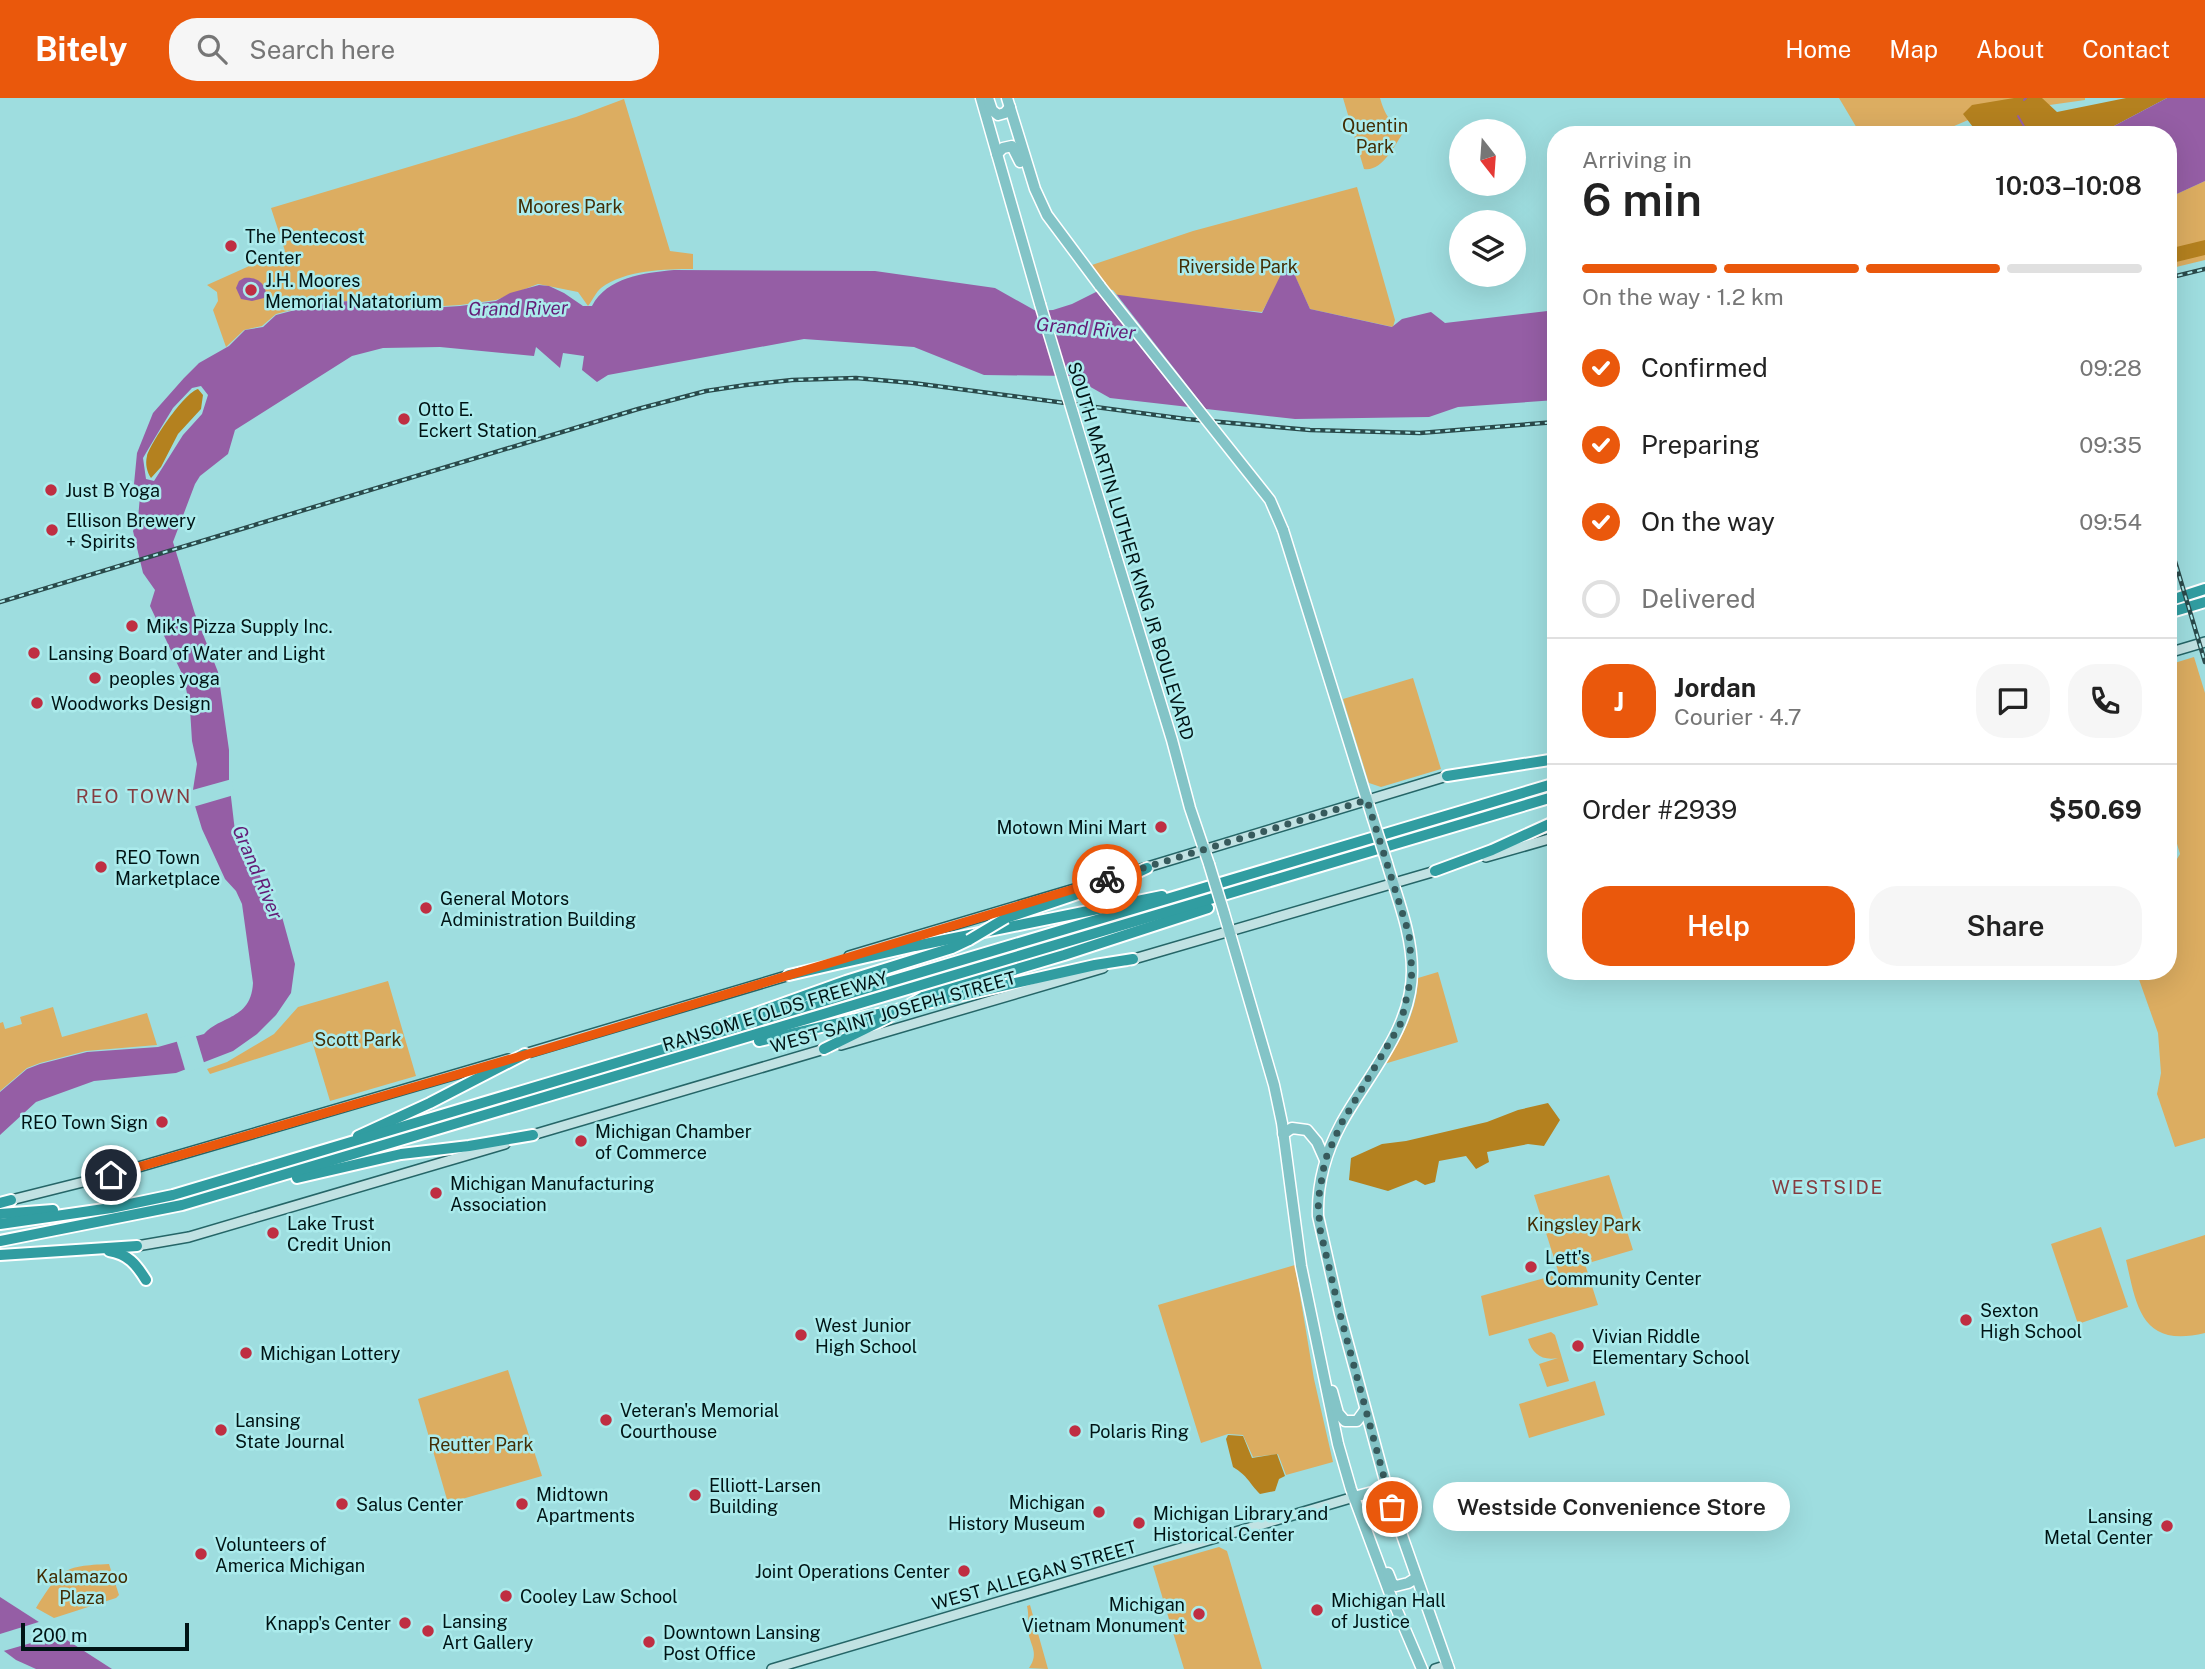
<!DOCTYPE html>
<html lang="en">
<head>
<meta charset="utf-8">
<style>
	body { margin:0; font-family:"Public Sans",sans-serif; background:#f6f6f6; color:#222; height:100vh; display:flex; flex-direction:column; font-size:26px; white-space:nowrap }
	* { box-sizing:border-box; margin:0 }
	p { font-size:23px; color:#767676 }
	.icon { flex:none; width:38px; height:38px; fill:none; stroke:currentColor; stroke-width:2; stroke-linecap:round; stroke-linejoin:round }
	.map { position:relative; flex:1; overflow:hidden }
	.panel { position:absolute; left:1547px; top:28px; width:630px; height:854px; display:flex; flex-direction:column; background:#fff; border-radius:28px; box-shadow:0 7px 28px #0002 }
	.panel>* { flex:none }
	.needle { width:46px; rotate:163deg }
	.tools { position:absolute; left:1449px; top:21px; display:grid; gap:14px }
	.tools a { display:grid; place-items:center; width:77px; height:77px; border-radius:50%; background:#fff; box-shadow:0 7px 28px #0002; font-size:35px }
	.scale { position:absolute; left:21px; bottom:18px; width:168px; box-sizing:border-box; padding-left:7px; border:4px solid #001415; border-top:0; font-size:19px; line-height:24px; white-space:nowrap; color:#001415; -webkit-text-stroke:5px #abebec; paint-order:stroke }
	.pin { position:absolute; display:grid; place-items:center; width:60px; height:60px; color:#fff; margin:-30px; border:4px solid #fff; border-radius:50%; box-shadow:0 2px 7px #0007 }
	.courier { position:absolute; display:grid; place-items:center; width:70px; height:70px; margin:-35px; border:5px solid #ea580c; border-radius:50%; background:#fff; color:#222; box-shadow:0 2px 9px #0007 }
	.bubble { position:absolute; height:49px; border-radius:24px; background:#fff; box-shadow:0 7px 28px #0002; font-size:23px; font-weight:600; line-height:49px; text-align:center }
	.summary em { font-style:normal; font-weight:600 }
	.summary div { display:flex; flex-direction:column-reverse }
	.summary { display:flex; align-items:center; justify-content:space-between; height:119px; padding:0 35px }
	h1 { font-size:46px; font-weight:600; line-height:52px }
	.bar { display:grid; grid-template-columns:repeat(4,1fr); gap:10px 7px; align-content:center; height:84px; padding:0 35px }
	.bar i { height:9px; border-radius:5px; background:#e0e0e0 }
	.bar .current { background:#ea580c }
	.bar p { grid-column:span 4 }
	.line { display:flex; align-items:center; gap:18px; padding:0 35px; border-top:2px solid #e0e0e0 }
	.line div { flex:1 }
	.round { display:grid; place-items:center; flex:none; width:74px; height:74px; border-radius:28px; background:#f6f6f6 }
	ol { padding:0 35px; list-style:none }
	li { display:flex; align-items:center; gap:21px; height:77px }
	li p { margin-inline-start:auto }
	li .icon { padding:7px; border-radius:50%; background:#ea580c; color:#fff; stroke-width:4 }
	li:last-child { color:#767676 }
	li i { width:38px; height:38px; border:4px solid #e0e0e0; border-radius:50% }
	.action { display:flex; gap:14px; margin-top:auto; padding:14px 35px }
	.action a { flex:1; height:80px; border-radius:28px; background:#ea580c; color:#fff; font-size:28px; font-weight:600; line-height:80px; text-align:center }
	.action a+a { background:#f6f6f6; color:#222 }
	header { display:flex; align-items:center; gap:42px; box-sizing:border-box; height:98px; padding:0 35px; background:#ea580c; color:#fff }
	header strong { font-size:33px }
	nav { display:flex; gap:38px; margin-inline-start:auto; font-size:24px }
	.search { width:490px; height:63px; background:#f6f6f6; display:flex; align-items:center; gap:18px; box-sizing:border-box; padding:0 24px; border-radius:28px; color:#767676; font-size:26px }
	.map>svg:first-child { display:block }
	.green { fill:#dcad61 }
	.forest { fill:#b4811f }
	.water { fill:#955ea5; fill-rule:evenodd }
	.pier { fill:#9edddf }
	.lines { fill:none; stroke-linecap:round; stroke-linejoin:round }
	.stream { stroke:#955ea5; stroke-width:2 }
	.secondary-casing { stroke:#256567; stroke-width:12 }
	.primary-casing { stroke:#fff; stroke-width:13 }
	.highway-casing { stroke:#fff; stroke-width:14 }
	.secondary { stroke:#c1e2e3; stroke-width:9 }
	.primary { stroke:#83c4c7; stroke-width:10 }
	.highway { stroke:#319da1; stroke-width:10 }
	.rail-casing { stroke:#2a4a4b; stroke-width:4.5 }
	.rail { stroke:#abebec; stroke-width:2; stroke-dasharray:5; stroke-linecap:butt }
	.primary-bridge-casing { stroke:#fff; stroke-width:13; stroke-linecap:butt }
	.highway-bridge-casing { stroke:#fff; stroke-width:14; stroke-linecap:butt }
	.primary-bridge { stroke:#83c4c7; stroke-width:10 }
	.highway-bridge { stroke:#319da1; stroke-width:10 }
	.done { stroke:#375a5c; stroke-width:7; stroke-dasharray:0 12.6 }
	.route { stroke:#ea580c; stroke-width:9 }
	.poi-dot { fill:#bf2e42; stroke:#abebec; stroke-width:2.5 }
	.labels { text-anchor:middle; dominant-baseline:central; stroke-width:5; stroke-linejoin:round; paint-order:stroke }
	.park-label { font-size:18px; fill:#432e05; stroke:#abebec }
	.poi-label { font-size:18px; fill:#001415; stroke:#abebec; text-anchor:start }
	.street-label { font-size:18px; fill:#001415; stroke:#abebec }
	.water-label { font-size:19px; font-style:italic; fill:#631c76; stroke:#abebec }
	.neighbourhood-label { font-size:19px; letter-spacing:2px; fill:#853c40; stroke:#abebec }
</style>
</head>
<body>
<header>
<strong>Bitely</strong>
<div class="search"><svg class="icon" aria-label="search" viewBox="0 0 24 24"><circle cx="10" cy="10" r="6"/><path d="M15 15l6 6"/></svg>Search here</div>
<nav><a>Home</a><a>Map</a><a>About</a><a>Contact</a></nav>
</header>
<div class="map">
<svg width="2205" height="1571" viewBox="0 0 2205 1571">
	<rect width="100%" height="100%" fill="#9edddf"/>
	<!-- green -->
	<g class="green">
		<path d="M 1343,0 L 1380,0 C 1385,17 1389,24 1405,32 C 1395,46 1383,74 1364,71 Z"/>
		<path d="M 1839,0 L 2085,0 L 2085,2 L 1980,17 L 1933,37 L 1861,37 Z"/>
		<path d="M 624,1 L 670,153 L 693,156 L 693,171 C 665,171 625,172 601,190 C 596,194 592,203 588,208 L 578,194 L 538,186 L 496,202 L 460,207 L 411,210 L 398,207 L 375,208 L 349,203 L 318,205 L 276,216 L 262,228 L 244,232 L 226,249 L 213,212 L 218,203 L 217,194 L 207,187 L 256,165 L 283,157 L 285,153 L 271,110 L 576,19 Z"/>
		<path d="M 2205,83 L 2205,162 L 2168,171 L 2168,100 Z"/>
		<path d="M 1357,89 L 1395,222 L 1393,229 L 1310,211 L 1289,165 L 1262,214 L 1181,206 L 1103,195 L 1083,170 L 1193,133 Z"/>
		<path d="M 2194,559 L 2205,595 L 2205,1040 L 2175,1049 L 2157,996 L 2161,975 L 2158,935 L 2136,873 L 2168,873 L 2168,776 L 2180,756 L 2168,715 L 2168,567 Z"/>
		<path d="M 1413,580 L 1441,671 L 1381,689 L 1369,685 L 1343,601 Z"/>
		<path d="M 1438,874 L 1458,944 L 1384,966 C 1403,939 1417,913 1418,880 Z"/>
		<path d="M 388,883 L 416,978 L 330,1003 L 312,943 L 210,976 L 207,971 L 227,964 L 274,936 L 298,909 Z"/>
		<path d="M 53,909 L 62,939 L 147,915 L 157,947 L 86,953 L 40,965 L 27,970 L 0,993 L 0,925 L 3,924 L 5,931 L 22,926 L 20,919 Z"/>
		<path d="M 1609,1077 L 1633,1152 L 1585,1166 L 1598,1207 L 1489,1238 L 1481,1198 L 1559,1176 L 1534,1097 Z"/>
		<path d="M 2101,1129 L 2128,1209 L 2078,1226 L 2051,1146 Z"/>
		<path d="M 2205,1137 L 2205,1235 C 2142,1250 2137,1211 2126,1162 Z"/>
		<path d="M 1295,1167 L 1314,1281 L 1333,1364 L 1286,1377 L 1278,1356 L 1253,1359 L 1243,1337 L 1228,1336 L 1201,1345 L 1158,1207 Z"/>
		<path d="M 1551,1234 L 1555,1237 L 1569,1283 L 1547,1289 L 1539,1266 L 1558,1260 C 1542,1263 1532,1256 1528,1241 Z"/>
		<path d="M 508,1272 L 542,1378 L 448,1405 L 418,1301 Z"/>
		<path d="M 1595,1283 L 1605,1317 L 1529,1340 L 1519,1306 Z"/>
		<path d="M 1219,1449 L 1227,1453 L 1262,1571 L 1184,1571 L 1153,1468 Z"/>
		<path d="M 109,1466 L 119,1497 L 116,1500 L 54,1520 L 36,1510 C 61,1471 62,1468 109,1466 Z"/>
		<path d="M 1030,1507 L 1048,1571 L 1029,1570 C 1040,1554 1029,1547 1028,1531 C 1028,1522 1029,1517 1027,1508 Z"/>
	</g>
	<!-- forest -->
	<g class="forest">
		<path d="M 2014,0 L 2042,0 L 2057,14 L 2126,0 L 2167,0 L 2097,37 L 1979,37 L 1963,16 L 1972,7 Z"/>
		<path d="M 2205,142 L 2205,157 L 2168,166 L 2168,151 Z"/>
		<path d="M 198,291 L 203,297 L 201,311 L 178,336 L 161,369 L 151,380 C 147,374 145,366 147,358 C 151,344 184,295 198,291 Z"/>
		<path d="M 1548,1005 L 1560,1022 L 1544,1048 L 1528,1046 L 1487,1054 L 1489,1064 L 1476,1071 L 1466,1058 L 1439,1063 L 1435,1084 L 1425,1087 L 1416,1082 L 1388,1093 L 1349,1082 L 1351,1060 L 1382,1046 L 1406,1043 L 1487,1024 L 1518,1012 Z"/>
		<path d="M 1228,1337 L 1243,1338 L 1252,1360 L 1277,1356 L 1285,1378 L 1279,1381 L 1275,1393 L 1260,1396 C 1249,1385 1248,1378 1233,1369 L 1226,1341 Z"/>
	</g>
	<!-- water -->
	<g class="water">
		<path d="M 2167,0 L 2205,0 L 2205,83 L 2168,100 L 2168,37 L 2097,37 Z"/>
		<path d="M 1288,162 L 1310,211 L 1392,229 L 1402,221 L 1431,214 L 1445,225 L 1556,212 L 1556,302 L 1458,309 L 1429,319 L 1295,321 L 1110,300 L 1071,278 L 984,277 L 914,249 L 804,241 L 608,277 L 597,284 L 582,272 L 584,258 L 563,255 L 560,270 L 536,249 L 534,258 L 440,249 L 383,250 L 352,258 L 235,332 L 228,356 L 200,378 L 195,386 L 173,444 L 195,516 L 218,574 L 229,652 L 229,682 L 236,742 L 255,767 L 270,799 L 281,815 L 295,866 L 291,895 L 276,917 L 257,936 L 233,953 L 176,975 L 94,983 L 36,1004 L 0,1037 L 0,994 L 27,971 L 40,966 L 87,954 L 158,949 L 204,936 C 221,917 251,922 253,885 L 242,806 L 236,793 L 225,781 L 202,731 L 192,698 L 197,666 L 192,643 L 190,611 L 184,580 L 150,508 L 155,492 L 143,475 L 133,433 L 138,421 L 140,398 L 134,386 L 137,355 L 153,315 L 184,280 L 199,265 L 229,248 L 245,232 L 263,229 L 276,217 L 318,206 L 349,203 L 374,209 L 397,208 L 411,211 L 460,208 L 496,203 L 510,195 L 539,187 L 549,188 L 564,195 L 583,208 L 592,208 C 607,179 644,175 674,172 L 875,173 L 995,190 L 1036,213 L 1053,212 L 1072,206 L 1096,194 L 1262,215 ZM 201,288 L 208,297 L 202,316 L 183,337 L 154,383 L 146,381 L 143,360 L 156,338 L 173,310 L 192,290 Z"/>
		<path d="M 244,180 C 255,179 264,183 266,195 L 264,200 L 252,203 L 241,201 L 236,190 L 239,183 Z"/>
		<path d="M 0,1499 L 112,1571 L 36,1571 L 16,1562 L 0,1550 Z"/>
	</g>
	<!-- pier -->
	<g class="pier">
		<path d="M 1097,190 L 1113,192 L 1209,315 L 1191,313 L 1095,192 Z"/>
		<path d="M 232,681 L 234,697 L 193,709 L 189,693 Z"/>
		<path d="M 195,935 L 205,968 L 186,975 L 176,941 Z"/>
		<path d="M 42,1523 L 62,1536 L 0,1554 L 0,1536 Z"/>
	</g>
	<g class="lines">
		<!-- stream -->
		<g class="stream">
			<path d="M 2024,2 L 2026,0"/>
			<path d="M 2018,18 L 2029,37"/>
		</g>
		<defs>
			<g id="secondary">
				<path d="M 2168,555 L 2205,544"/>
				<path d="M 1486,759 L 1556,739"/>
				<path d="M 1141,771 L 1447,678"/>
				<path d="M 849,858 L 1108,781"/>
				<path d="M 1127,863 L 1439,772"/>
				<path d="M 841,947 L 1103,870"/>
				<path d="M 521,957 L 793,876"/>
				<path d="M 529,1038 L 828,950"/>
				<path d="M 11,1102 L 111,1077 L 508,961"/>
				<path d="M 137,1148 L 189,1139 L 505,1046"/>
				<path d="M 772,1571 L 1354,1399"/>
				<path d="M 1435,1571 L 1448,1567"/>
			</g>
			<g id="primary">
				<path d="M 981,0 L 1040,206"/>
				<path d="M 988,0 L 992,12 L 998,17 L 1005,15 L 1010,9"/>
				<path d="M 1007,0 L 1035,91 L 1047,117 L 1100,188"/>
				<path d="M 997,56 L 1003,50 L 1012,48 L 1020,64"/>
				<path d="M 1283,432 L 1372,718"/>
				<path d="M 1116,458 L 1172,642 L 1190,710 L 1209,766"/>
				<path d="M 1387,765 C 1397,800 1412,835 1412,873 C 1412,931 1367,978 1341,1026 C 1326,1054 1317,1085 1318,1118 L 1340,1216 L 1392,1409 L 1449,1571"/>
				<path d="M 1224,815 L 1274,987 L 1282,1025 L 1301,1168 L 1338,1346 L 1351,1391 L 1390,1496 L 1422,1571"/>
				<path d="M 1283,1036 L 1292,1030 L 1307,1032 L 1317,1044 L 1325,1062"/>
				<path d="M 1332,1293 L 1338,1315 L 1345,1323 L 1357,1323 L 1365,1312"/>
				<path d="M 1354,1399 L 1387,1390"/>
				<path d="M 1388,1475 L 1392,1485 L 1396,1488 L 1408,1485 L 1416,1480"/>
			</g>
			<g id="highway">
				<path d="M 2168,503 L 2205,491"/>
				<path d="M 2168,515 L 2205,504"/>
				<path d="M 1447,678 L 1556,661"/>
				<path d="M 1435,773 L 1492,752 L 1556,723"/>
				<path d="M 1006,820 L 1128,779 L 1147,770"/>
				<path d="M 789,877 L 915,848 L 1162,798"/>
				<path d="M 923,899 L 1064,857 L 1208,810"/>
				<path d="M 720,928 L 846,883 L 952,850 L 969,842"/>
				<path d="M 759,943 L 1095,867 L 1133,861"/>
				<path d="M 824,951 L 887,920"/>
				<path d="M 358,1038 L 430,1005 L 525,956"/>
				<path d="M 297,1080 L 401,1056 L 469,1048 L 533,1037"/>
				<path d="M 0,1105 L 11,1102"/>
				<path d="M 0,1116 L 53,1112"/>
				<path d="M 0,1126 L 111,1110 L 173,1097 L 1556,685"/>
				<path d="M 0,1143 L 182,1107 L 1556,698"/>
				<path d="M 109,1153 C 128,1156 136,1166 146,1182"/>
				<path d="M 0,1157 L 137,1148"/>
			</g>
		</defs>
		<!-- secondary casing -->
		<use href="#secondary" class="secondary-casing"/>
		<!-- primary casing -->
		<use href="#primary" class="primary-casing"/>
		<!-- highway casing -->
		<use href="#highway" class="highway-casing"/>
		<!-- secondary -->
		<use href="#secondary" class="secondary"/>
		<!-- primary -->
		<use href="#primary" class="primary"/>
		<!-- highway -->
		<use href="#highway" class="highway"/>
		<defs>
			<g id="rail">
				<path d="M 2168,180 L 2205,171"/>
				<path d="M 2168,440 L 2205,564"/>
				<path d="M 0,504 L 638,311 L 706,293 L 746,287 L 792,282 L 856,280 L 913,285 L 1186,321 L 1310,332 L 1420,335 L 1556,324"/>
			</g>
		</defs>
		<!-- rail casing -->
		<use href="#rail" class="rail-casing"/>
		<!-- rail -->
		<use href="#rail" class="rail"/>
		<defs>
			<g id="primary-bridge">
				<path d="M 1100,188 L 1270,402 L 1283,432"/>
				<path d="M 1040,206 L 1116,458"/>
				<path d="M 1372,718 L 1387,765"/>
				<path d="M 1209,766 L 1224,815"/>
			</g>
			<g id="highway-bridge">
				<path d="M 969,842 L 1006,820"/>
				<path d="M 887,920 L 923,899"/>
			</g>
		</defs>
		<!-- primary-bridge casing -->
		<use href="#primary-bridge" class="primary-bridge-casing"/>
		<!-- highway-bridge casing -->
		<use href="#highway-bridge" class="highway-bridge-casing"/>
		<!-- primary-bridge -->
		<use href="#primary-bridge" class="primary-bridge"/>
		<!-- highway-bridge -->
		<use href="#highway-bridge" class="highway-bridge"/>
	</g>
	<g class="lines">
		<!-- done -->
		<path class="done" d="M 1107,781 L 1367,702 L 1409,836 L 1412,875 L 1401,925 L 1341,1026 L 1325,1062 L 1318,1103 L 1320,1131 L 1340,1216 L 1392,1409"/>
		<!-- route -->
		<path class="route" d="M 111,1077 L 542,952 L 1107,781"/>
	</g>
	<!-- markers -->
	<g class="poi-dot">
		<circle cx="231" cy="148" r="7"/>
		<circle cx="251" cy="192" r="7"/>
		<circle cx="404" cy="321" r="7"/>
		<circle cx="51" cy="392" r="7"/>
		<circle cx="52" cy="432" r="7"/>
		<circle cx="132" cy="528" r="7"/>
		<circle cx="34" cy="555" r="7"/>
		<circle cx="95" cy="580" r="7"/>
		<circle cx="37" cy="605" r="7"/>
		<circle cx="1161" cy="729" r="7"/>
		<circle cx="101" cy="769" r="7"/>
		<circle cx="426" cy="810" r="7"/>
		<circle cx="162" cy="1024" r="7"/>
		<circle cx="581" cy="1043" r="7"/>
		<circle cx="436" cy="1095" r="7"/>
		<circle cx="273" cy="1135" r="7"/>
		<circle cx="1531" cy="1169" r="7"/>
		<circle cx="1966" cy="1222" r="7"/>
		<circle cx="801" cy="1237" r="7"/>
		<circle cx="1578" cy="1248" r="7"/>
		<circle cx="246" cy="1255" r="7"/>
		<circle cx="606" cy="1322" r="7"/>
		<circle cx="221" cy="1332" r="7"/>
		<circle cx="1075" cy="1333" r="7"/>
		<circle cx="695" cy="1397" r="7"/>
		<circle cx="342" cy="1406" r="7"/>
		<circle cx="522" cy="1406" r="7"/>
		<circle cx="1099" cy="1414" r="7"/>
		<circle cx="1139" cy="1425" r="7"/>
		<circle cx="2167" cy="1428" r="7"/>
		<circle cx="201" cy="1456" r="7"/>
		<circle cx="964" cy="1473" r="7"/>
		<circle cx="506" cy="1498" r="7"/>
		<circle cx="1317" cy="1512" r="7"/>
		<circle cx="1199" cy="1516" r="7"/>
		<circle cx="405" cy="1525" r="7"/>
		<circle cx="428" cy="1533" r="7"/>
		<circle cx="649" cy="1544" r="7"/>
	</g>
	<g class="labels">
		<!-- park labels -->
		<g class="park-label">
			<text x="1375" y="27">Quentin<tspan x="1375" dy="21">Park</tspan></text>
			<text x="570" y="108">Moores Park</text>
			<text x="1238" y="168">Riverside Park</text>
			<text x="358" y="941">Scott Park</text>
			<text x="1584" y="1126">Kingsley Park</text>
			<text x="481" y="1346">Reutter Park</text>
			<text x="82" y="1478">Kalamazoo<tspan x="82" dy="21">Plaza</tspan></text>
		</g>
		<!-- poi labels -->
		<g class="poi-label">
			<text x="245" y="138">The Pentecost<tspan x="245" dy="21">Center</tspan></text>
			<text x="265" y="182">J.H. Moores<tspan x="265" dy="21">Memorial Natatorium</tspan></text>
			<text x="418" y="311">Otto E.<tspan x="418" dy="21">Eckert Station</tspan></text>
			<text x="65" y="392">Just B Yoga</text>
			<text x="66" y="422">Ellison Brewery<tspan x="66" dy="21">+ Spirits</tspan></text>
			<text x="146" y="528">Mik's Pizza Supply Inc.</text>
			<text x="48" y="555">Lansing Board of Water and Light</text>
			<text x="109" y="580">peoples yoga</text>
			<text x="51" y="605">Woodworks Design</text>
			<text x="1147" y="729" text-anchor="end">Motown Mini Mart</text>
			<text x="115" y="759">REO Town<tspan x="115" dy="21">Marketplace</tspan></text>
			<text x="440" y="800">General Motors<tspan x="440" dy="21">Administration Building</tspan></text>
			<text x="148" y="1024" text-anchor="end">REO Town Sign</text>
			<text x="595" y="1033">Michigan Chamber<tspan x="595" dy="21">of Commerce</tspan></text>
			<text x="450" y="1085">Michigan Manufacturing<tspan x="450" dy="21">Association</tspan></text>
			<text x="287" y="1125">Lake Trust<tspan x="287" dy="21">Credit Union</tspan></text>
			<text x="1545" y="1159">Lett's<tspan x="1545" dy="21">Community Center</tspan></text>
			<text x="1980" y="1212">Sexton<tspan x="1980" dy="21">High School</tspan></text>
			<text x="815" y="1227">West Junior<tspan x="815" dy="21">High School</tspan></text>
			<text x="1592" y="1238">Vivian Riddle<tspan x="1592" dy="21">Elementary School</tspan></text>
			<text x="260" y="1255">Michigan Lottery</text>
			<text x="620" y="1312">Veteran's Memorial<tspan x="620" dy="21">Courthouse</tspan></text>
			<text x="235" y="1322">Lansing<tspan x="235" dy="21">State Journal</tspan></text>
			<text x="1089" y="1333">Polaris Ring</text>
			<text x="709" y="1387">Elliott-Larsen<tspan x="709" dy="21">Building</tspan></text>
			<text x="536" y="1396">Midtown<tspan x="536" dy="21">Apartments</tspan></text>
			<text x="1085" y="1404" text-anchor="end">Michigan<tspan x="1085" dy="21">History Museum</tspan></text>
			<text x="356" y="1406">Salus Center</text>
			<text x="1153" y="1415">Michigan Library and<tspan x="1153" dy="21">Historical Center</tspan></text>
			<text x="2153" y="1418" text-anchor="end">Lansing<tspan x="2153" dy="21">Metal Center</tspan></text>
			<text x="215" y="1446">Volunteers of<tspan x="215" dy="21">America Michigan</tspan></text>
			<text x="950" y="1473" text-anchor="end">Joint Operations Center</text>
			<text x="520" y="1498">Cooley Law School</text>
			<text x="1331" y="1502">Michigan Hall<tspan x="1331" dy="21">of Justice</tspan></text>
			<text x="1185" y="1506" text-anchor="end">Michigan<tspan x="1185" dy="21">Vietnam Monument</tspan></text>
			<text x="442" y="1523">Lansing<tspan x="442" dy="21">Art Gallery</tspan></text>
			<text x="391" y="1525" text-anchor="end">Knapp's Center</text>
			<text x="663" y="1534">Downtown Lansing<tspan x="663" dy="21">Post Office</tspan></text>
		</g>
		<!-- street labels -->
		<g class="street-label">
			<text transform="translate(1131 453) rotate(73)">SOUTH MARTIN LUTHER KING JR BOULEVARD</text>
			<text transform="translate(775 913) rotate(-17)">RANSOM E OLDS FREEWAY</text>
			<text transform="translate(893 914) rotate(-16)">WEST SAINT JOSEPH STREET</text>
			<text transform="translate(1034 1477) rotate(-16)">WEST ALLEGAN STREET</text>
		</g>
		<!-- water labels -->
		<g class="water-label">
			<text transform="translate(518 210) rotate(-1)">Grand River</text>
			<text transform="translate(1086 230) rotate(5)">Grand River</text>
			<text transform="translate(258 774) rotate(67)">Grand River</text>
		</g>
		<!-- neighbourhood labels -->
		<g class="neighbourhood-label">
			<text x="134" y="698">REO TOWN</text>
			<text x="1828" y="1089">WESTSIDE</text>
		</g>
	</g>
</svg>
<div class="tools">
<a><svg class="needle" viewBox="-14 -14 28 28"><path d="M0-13l5 13h-10z" fill="#e53935"/><path d="M0 13l5-13h-10z" fill="#767676"/></svg></a>
<a><svg class="icon" aria-label="layers" viewBox="0 0 24 24"><path d="M12 4l9 5-9 5-9-5zM3 14l9 5 9-5"/></svg></a>
</div>
<div class="scale">200 m</div>
<div class="pin" style="left:1392px;top:1409px;background:#ea580c"><svg class="icon" aria-label="bag" viewBox="0 0 24 24"><path d="M5 8h14l-1 12H6zM9 8a3 3 0 0 1 6 0"/></svg></div>
<div class="pin" style="left:111px;top:1077px;background:#1f2937"><svg class="icon" aria-label="home" viewBox="0 0 24 24"><path d="M3 11l9-7 9 7M6 9v11h12V9"/></svg></div>
<div class="courier" style="left:1107px;top:781px"><svg class="icon" aria-label="bike" viewBox="0 0 24 24"><circle cx="6" cy="16" r="4"/><circle cx="18" cy="16" r="4"/><path d="M6 16l4-8h5l3 8M10 8l3 8H6M13 5h3"/></svg></div>
<div class="bubble" style="left:1433px;top:1384px;width:357px">Westside Convenience Store</div>
<section class="panel">
<div class="summary"><div><h1>6 min</h1><p>Arriving in</p></div><em>10:03–10:08</em></div>
<div class="bar"><i class="current"></i><i class="current"></i><i class="current"></i><i></i><p>On the way · 1.2 km</p></div>
<ol>
<li><svg class="icon" aria-label="check" viewBox="0 0 24 24"><path d="M5 12l5 5 9-10"/></svg>Confirmed<p>09:28</p></li>
<li><svg class="icon" aria-label="check" viewBox="0 0 24 24"><path d="M5 12l5 5 9-10"/></svg>Preparing<p>09:35</p></li>
<li><svg class="icon" aria-label="check" viewBox="0 0 24 24"><path d="M5 12l5 5 9-10"/></svg>On the way<p>09:54</p></li>
<li><i></i>Delivered</li>
</ol>
<div class="line" style="height:126px"><b class="round" style="background:#ea580c;color:#fff">J</b><div><b>Jordan</b><p>Courier · 4.7</p></div><a class="round"><svg class="icon" aria-label="chat" viewBox="0 0 24 24"><path d="M4 5h16v11H9l-5 4z"/></svg></a><a class="round"><svg class="icon" aria-label="phone" viewBox="0 0 24 24"><path d="M5 4h4l2 5-3 2q2 4 5 5l2-3 5 2v4C11 20 4 13 5 4z"/></svg></a></div>
<div class="line" style="height:91px"><div>Order #2939</div><b>$50.69</b></div>
<div class="action"><a>Help</a><a>Share</a></div>
</section>
</div>
</body>
</html>
